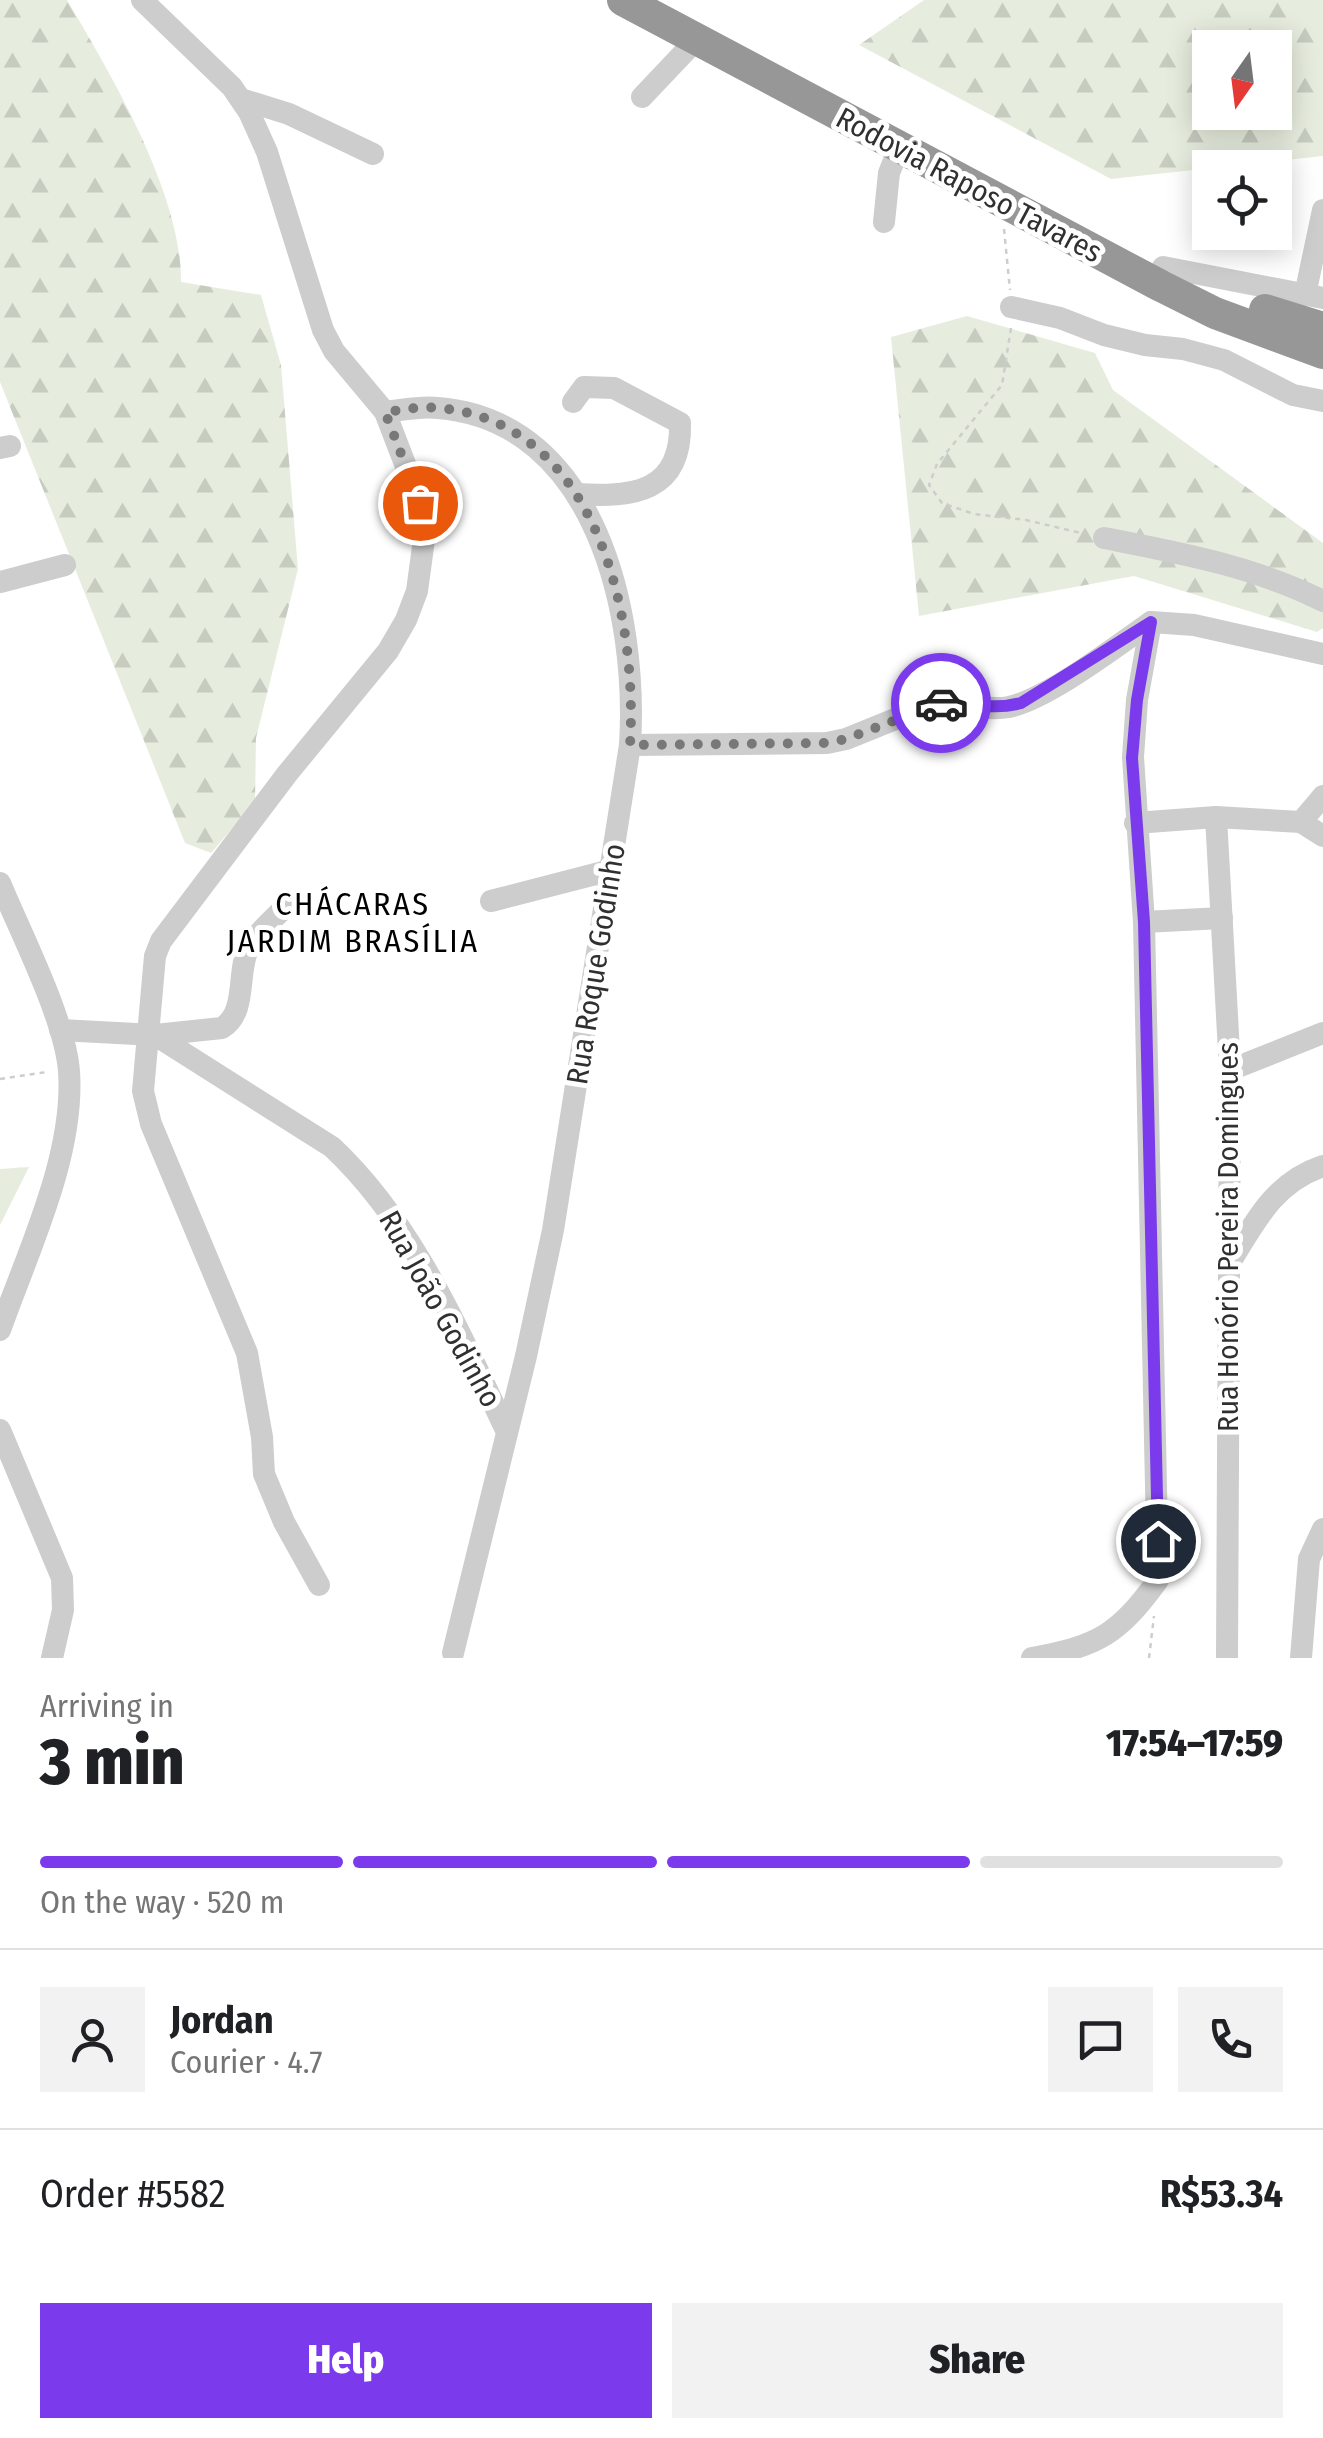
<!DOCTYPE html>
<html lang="en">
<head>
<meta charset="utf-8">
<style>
	body { margin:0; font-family:"Fira Sans Condensed",sans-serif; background:#f2f2f2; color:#202124; height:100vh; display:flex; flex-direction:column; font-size:38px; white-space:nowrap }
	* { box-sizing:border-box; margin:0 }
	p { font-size:32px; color:#757577 }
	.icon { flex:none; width:55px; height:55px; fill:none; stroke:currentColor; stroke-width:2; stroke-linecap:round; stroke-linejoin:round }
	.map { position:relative; height:1658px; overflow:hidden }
	.side { display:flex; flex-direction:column; background:#fff; flex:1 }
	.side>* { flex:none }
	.needle { width:65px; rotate:194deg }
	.controls { position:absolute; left:1192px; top:30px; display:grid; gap:20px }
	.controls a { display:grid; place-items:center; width:100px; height:100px; border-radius:0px; background:#fff; box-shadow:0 5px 25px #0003; font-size:50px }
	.pin { position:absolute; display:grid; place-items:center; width:85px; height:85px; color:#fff; margin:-42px; border:5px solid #fff; border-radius:50%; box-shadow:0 2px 10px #0007 }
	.courier { position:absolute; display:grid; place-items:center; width:100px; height:100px; margin:-50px; border:8px solid #7c3aed; border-radius:50%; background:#fff; color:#222; box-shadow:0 2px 12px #0007 }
	.overview em { font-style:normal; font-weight:800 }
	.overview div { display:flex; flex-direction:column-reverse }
	.overview { display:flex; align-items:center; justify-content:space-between; height:170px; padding:0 40px }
	h1 { font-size:65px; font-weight:800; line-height:75px }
	.bar { display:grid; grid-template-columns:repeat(4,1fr); gap:15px 10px; align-content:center; height:120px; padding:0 40px }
	.bar i { height:12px; border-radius:8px; background:#e0e0e0 }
	.bar .active { background:#7c3aed }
	.bar p { grid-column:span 4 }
	.line { display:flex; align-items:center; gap:25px; padding:0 40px; border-top:2px solid #e0e0e0 }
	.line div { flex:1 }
	.round { display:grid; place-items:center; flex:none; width:105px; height:105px; border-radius:0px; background:#f2f2f2 }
	.primary-button { display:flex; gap:20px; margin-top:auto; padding:20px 40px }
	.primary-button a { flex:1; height:115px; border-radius:0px; background:#7c3aed; color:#fff; font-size:40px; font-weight:800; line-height:115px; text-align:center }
	.primary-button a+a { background:#f2f2f2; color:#202124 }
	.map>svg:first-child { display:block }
	.forest { fill:url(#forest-firs); fill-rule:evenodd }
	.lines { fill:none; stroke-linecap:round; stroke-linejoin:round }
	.path { stroke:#cdcdcd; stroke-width:2.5; stroke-dasharray:5 5; stroke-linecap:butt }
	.minor { stroke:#cdcdcd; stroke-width:22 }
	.highway { stroke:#979797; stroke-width:32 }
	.done { stroke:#787878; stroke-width:10; stroke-dasharray:0 18 }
	.route { stroke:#7c3aed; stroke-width:12 }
	.labels { text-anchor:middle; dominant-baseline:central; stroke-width:10; stroke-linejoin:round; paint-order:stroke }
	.street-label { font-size:30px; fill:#303030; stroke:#fff }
	.neighbourhood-label { font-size:32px; letter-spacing:2.5px; fill:#000; stroke:#fff }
</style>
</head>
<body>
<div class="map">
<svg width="1323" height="1658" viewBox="0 0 1323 1658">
	<defs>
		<pattern id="forest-firs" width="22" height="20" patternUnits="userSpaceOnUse" patternTransform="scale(2.5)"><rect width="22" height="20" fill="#e7edde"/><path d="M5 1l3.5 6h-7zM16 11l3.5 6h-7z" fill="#c6ccbf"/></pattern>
	</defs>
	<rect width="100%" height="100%" fill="#fff"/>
	<!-- forest -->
	<g class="forest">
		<path d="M 0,0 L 67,0 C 112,76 182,194 181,282 L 261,295 L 281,365 L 298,569 L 256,738 L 255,802 L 211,853 L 185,843 L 0,382 Z"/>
		<path d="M 924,0 L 1323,0 L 1323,156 L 1111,179 L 859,45 ZM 1210,48 L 1275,48 L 1275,112 L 1210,112 Z"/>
		<path d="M 967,316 L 1095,353 L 1113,390 L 1323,543 L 1323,628 L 1317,632 L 1134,576 L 919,616 L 891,337 Z"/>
		<path d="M 29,1167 L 0,1225 L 0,1169 Z"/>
	</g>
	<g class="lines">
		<!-- path -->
		<g class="path">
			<path d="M 1004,229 L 1010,290"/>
			<path d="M 1011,328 L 1002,385 L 937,464 L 929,485 L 942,503 L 974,514 L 1026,520 L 1085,534"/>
			<path d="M 0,1079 L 47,1072"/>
			<path d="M 1149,1658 L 1154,1616"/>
		</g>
		<!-- minor -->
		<g class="minor">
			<path d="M 142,0 L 232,87 L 249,112 L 267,152 L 323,330 L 334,351 L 385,412 L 420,503 L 425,532 L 417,591 L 406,620 L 388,651 L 287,774 L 161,941 L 155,956 L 143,1091 L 151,1124 L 247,1353 L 262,1437 L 264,1474 L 284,1522 L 319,1585"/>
			<path d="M 642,97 L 696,40"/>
			<path d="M 241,99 L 289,114 L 373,154"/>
			<path d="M 884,222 L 889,173 L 899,148"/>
			<path d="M 1163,267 L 1323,298"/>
			<path d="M 1305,295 L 1323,210"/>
			<path d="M 1011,307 L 1060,318 L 1104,335 L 1145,345 L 1183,349 L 1224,360 L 1293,395 L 1323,401"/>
			<path d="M 573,402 L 584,387 L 614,388 L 680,423 C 682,492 633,498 577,494"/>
			<path d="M 385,412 C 403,410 420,406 438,408 C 597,421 638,616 630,745 L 553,1230 L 526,1356 L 453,1653"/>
			<path d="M 0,448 L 10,446"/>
			<path d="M 1104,538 C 1180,553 1253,566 1323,601"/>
			<path d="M 0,582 L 65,565"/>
			<path d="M 1151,622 L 1194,625 L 1323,654"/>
			<path d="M 630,745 L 827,743 L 846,739 L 930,705 C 957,700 983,712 1009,707 C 1049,698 1115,647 1151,622"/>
			<path d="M 1216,817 L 1230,1070 L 1227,1658"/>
			<path d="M 1301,822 L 1323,836"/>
			<path d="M 1135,823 L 1216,817 L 1301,822 L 1323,796"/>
			<path d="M 0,883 C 21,934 65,1019 69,1071 C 75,1155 28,1251 0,1330"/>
			<path d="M 491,901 L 611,870"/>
			<path d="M 1144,922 L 1222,918"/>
			<path d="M 60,1030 L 155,1035 L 332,1147 C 414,1224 459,1332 507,1432"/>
			<path d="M 155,1035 L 222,1028 C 248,1012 236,972 249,947 C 258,931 275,918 287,905"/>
			<path d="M 1230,1070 L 1323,1033"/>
			<path d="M 1231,1261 C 1256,1220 1275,1182 1323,1166"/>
			<path d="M 0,1430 L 62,1578 L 63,1610 L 52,1658"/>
			<path d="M 1032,1658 C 1098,1646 1118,1635 1158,1580 L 1144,922 L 1133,757 L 1137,700 L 1151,622"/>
			<path d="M 1301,1658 L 1309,1559 L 1323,1529"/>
		</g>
		<!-- highway -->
		<g class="highway">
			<path d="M 623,0 L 1161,286 L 1215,313 L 1323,353"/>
			<path d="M 1265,310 L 1323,328"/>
		</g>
	</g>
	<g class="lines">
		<!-- done -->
		<path class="done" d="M 420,503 L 385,412 C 403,410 420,406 438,408 C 597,421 638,616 630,745 L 827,743 L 846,739 L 941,703"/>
		<!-- route -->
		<path class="route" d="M 941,703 C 969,702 993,711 1021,703 L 1151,622 L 1137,700 L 1132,758 L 1144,922 L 1158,1541"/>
	</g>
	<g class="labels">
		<!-- street labels -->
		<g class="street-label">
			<text transform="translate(969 185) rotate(28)">Rodovia Raposo Tavares</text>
			<text transform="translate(596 964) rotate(-81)">Rua Roque Godinho</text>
			<text transform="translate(1228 1237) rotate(-90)">Rua Honório Pereira Domingues</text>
			<text transform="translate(440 1309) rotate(61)">Rua João Godinho</text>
		</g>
		<!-- neighbourhood labels -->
		<g class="neighbourhood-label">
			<text x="353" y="904">CHÁCARAS<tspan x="353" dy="37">JARDIM BRASÍLIA</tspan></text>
		</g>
	</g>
</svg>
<div class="controls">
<a><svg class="needle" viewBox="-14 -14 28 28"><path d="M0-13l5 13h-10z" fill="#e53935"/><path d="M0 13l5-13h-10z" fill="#757577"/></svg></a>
<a><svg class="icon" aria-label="locate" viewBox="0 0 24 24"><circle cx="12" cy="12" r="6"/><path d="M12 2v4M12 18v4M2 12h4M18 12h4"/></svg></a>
</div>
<div class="pin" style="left:420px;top:503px;background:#ea580c"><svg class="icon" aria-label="bag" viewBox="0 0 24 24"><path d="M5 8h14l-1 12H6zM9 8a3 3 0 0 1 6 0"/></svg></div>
<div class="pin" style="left:1158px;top:1541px;background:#1f2937"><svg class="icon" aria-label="home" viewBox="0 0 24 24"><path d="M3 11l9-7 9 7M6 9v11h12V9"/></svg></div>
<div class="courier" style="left:941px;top:703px"><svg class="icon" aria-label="car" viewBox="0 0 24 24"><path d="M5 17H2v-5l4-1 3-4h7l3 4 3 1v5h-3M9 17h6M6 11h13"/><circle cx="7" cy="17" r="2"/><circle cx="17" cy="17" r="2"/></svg></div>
</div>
<section class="side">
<div class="overview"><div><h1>3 min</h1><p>Arriving in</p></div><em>17:54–17:59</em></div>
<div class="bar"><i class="active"></i><i class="active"></i><i class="active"></i><i></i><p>On the way · 520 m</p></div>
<div class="line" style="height:180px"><a class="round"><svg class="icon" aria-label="person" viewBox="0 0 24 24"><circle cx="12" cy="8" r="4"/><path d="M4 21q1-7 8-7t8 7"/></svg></a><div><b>Jordan</b><p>Courier · 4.7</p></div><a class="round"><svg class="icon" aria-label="chat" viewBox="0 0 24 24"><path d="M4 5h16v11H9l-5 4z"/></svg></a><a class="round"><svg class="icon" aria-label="phone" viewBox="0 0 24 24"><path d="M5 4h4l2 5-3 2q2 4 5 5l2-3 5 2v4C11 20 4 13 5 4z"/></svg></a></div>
<div class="line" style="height:130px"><div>Order #5582</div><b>R$53.34</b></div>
<div class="primary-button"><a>Help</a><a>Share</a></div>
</section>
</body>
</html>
